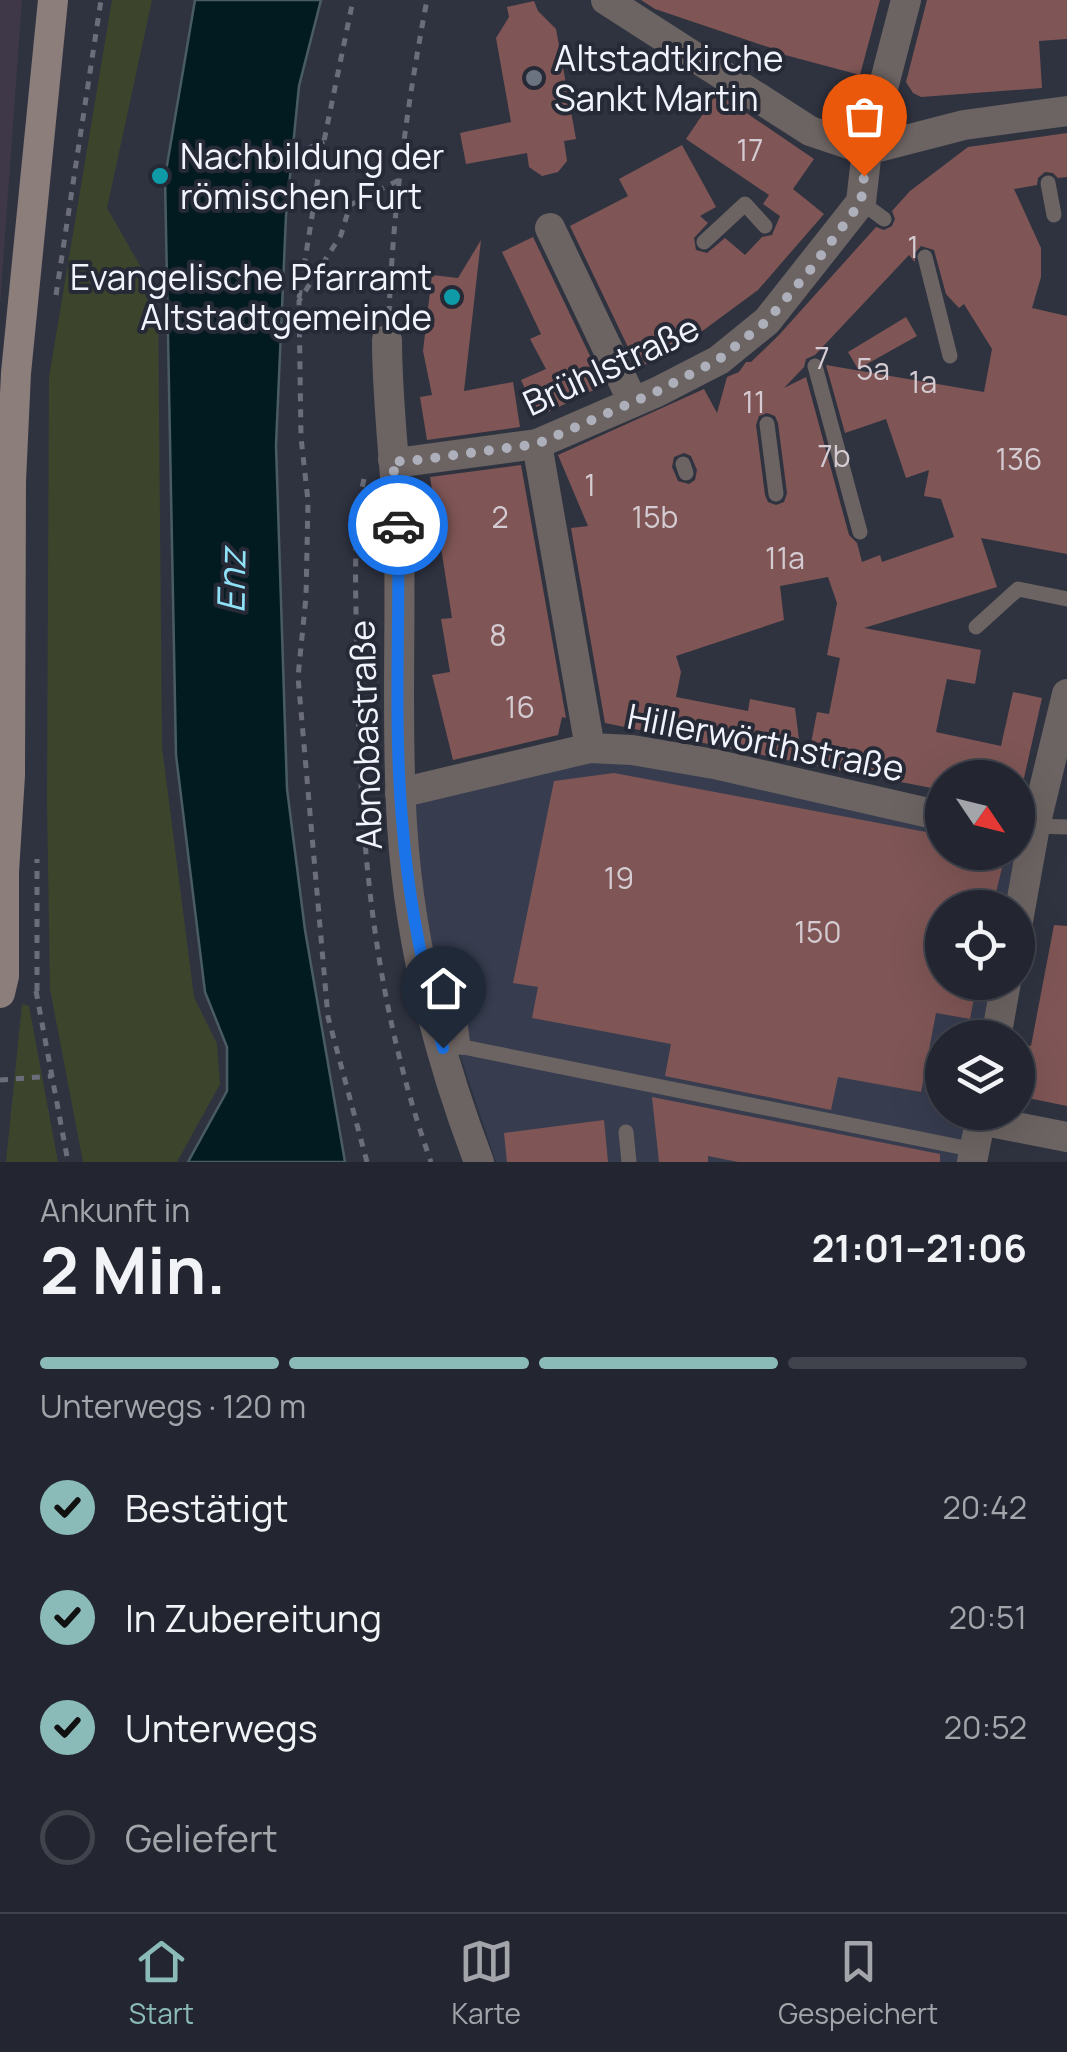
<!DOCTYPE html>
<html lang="de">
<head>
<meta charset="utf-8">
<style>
	body { margin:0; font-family:Manrope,sans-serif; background:#2b2e38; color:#f1f3f6; height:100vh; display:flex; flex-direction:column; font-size:38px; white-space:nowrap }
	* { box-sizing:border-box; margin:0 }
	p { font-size:32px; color:#a3a5ab }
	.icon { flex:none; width:55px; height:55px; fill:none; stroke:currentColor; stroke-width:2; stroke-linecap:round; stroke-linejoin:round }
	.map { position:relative; height:1162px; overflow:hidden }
	.details { display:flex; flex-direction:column; background:#232630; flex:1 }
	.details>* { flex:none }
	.needle { width:65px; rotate:125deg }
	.tools { position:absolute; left:925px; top:760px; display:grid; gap:20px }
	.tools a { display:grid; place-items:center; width:110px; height:110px; border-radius:50%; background:#232630; box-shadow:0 10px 40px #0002,0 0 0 2px #40434c; font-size:50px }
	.pin { position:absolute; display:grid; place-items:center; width:85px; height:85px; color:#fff; margin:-102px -42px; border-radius:50% 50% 50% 0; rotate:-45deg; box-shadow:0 0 10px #0007 }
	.pin .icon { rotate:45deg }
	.courier { position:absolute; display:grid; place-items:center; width:100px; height:100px; margin:-50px; border:8px solid #1a73e8; border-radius:50%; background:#fff; color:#222; box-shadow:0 2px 12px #0007 }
	.headline em { font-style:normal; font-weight:700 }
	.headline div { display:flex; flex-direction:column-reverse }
	.headline { display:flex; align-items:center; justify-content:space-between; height:170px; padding:0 40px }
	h1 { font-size:65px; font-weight:700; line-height:75px }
	.bar { display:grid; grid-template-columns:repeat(4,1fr); gap:15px 10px; align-content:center; height:120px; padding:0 40px }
	.bar i { height:12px; border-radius:8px; background:#40434c }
	.bar .on { background:#8bbbb9 }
	.bar p { grid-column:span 4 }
	ol { padding:0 40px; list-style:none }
	li { display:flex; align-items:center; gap:30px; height:110px }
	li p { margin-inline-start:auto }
	li .icon { padding:10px; border-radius:50%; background:#8bbbb9; color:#111; stroke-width:4 }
	li:last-child { color:#a3a5ab }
	li i { width:55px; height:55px; border:5px solid #40434c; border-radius:50% }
	.dock { display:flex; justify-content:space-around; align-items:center; height:140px; border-top:2px solid #40434c; background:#232630; font-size:28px; color:#a3a5ab }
	.dock a { display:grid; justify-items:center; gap:5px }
	.dock .on { color:#8bbbb9 }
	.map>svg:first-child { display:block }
	.built { fill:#373d4f }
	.medical { fill:#3e3849 }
	.green { fill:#3c452c }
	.water { fill:#021b21; stroke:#4a5c63; stroke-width:2.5 }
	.building { fill:#7f5655; fill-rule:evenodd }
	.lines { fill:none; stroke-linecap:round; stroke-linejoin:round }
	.path { stroke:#6b6e7a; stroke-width:5; stroke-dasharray:8 8; stroke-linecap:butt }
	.lane { stroke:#6c6462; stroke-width:15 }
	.street { stroke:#6c6462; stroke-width:30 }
	.secondary { stroke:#8b7e7b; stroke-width:30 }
	.done { stroke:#adb0ba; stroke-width:10; stroke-dasharray:0 18 }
	.route { stroke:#1a73e8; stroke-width:12 }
	.worship-dot { fill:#6b7280; stroke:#262936; stroke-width:4 }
	.culture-dot { fill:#0f9aa8; stroke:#262936; stroke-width:4 }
	.labels { text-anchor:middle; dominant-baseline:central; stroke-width:8; stroke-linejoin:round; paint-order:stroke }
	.number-label { font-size:30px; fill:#d4ccd2 }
	.poi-label { font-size:35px; fill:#f1f4fc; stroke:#262936; text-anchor:start }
	.street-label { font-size:35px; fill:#f1f4fc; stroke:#262936 }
	.water-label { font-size:38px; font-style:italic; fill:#8fe2f7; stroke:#262936 }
</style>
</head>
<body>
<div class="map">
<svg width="1067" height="1162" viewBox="0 0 1067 1162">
	<rect width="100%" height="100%" fill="#2f3340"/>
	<!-- built -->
	<path class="built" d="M 631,757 L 942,818 L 942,852 L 1017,853 L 1007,907 L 942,908 L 942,982 L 994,983 L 984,1037 L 942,1038 L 942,1112 L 970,1113 L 961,1162 L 496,1162 L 427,956 L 413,802 L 570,762 Z"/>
	<!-- medical -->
	<path class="medical" d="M 0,0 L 22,0 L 0,305 Z"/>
	<!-- green -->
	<g class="green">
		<path d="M 112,0 L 152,0 L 107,208 L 158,297 L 162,747 L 194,997 L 217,1044 L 220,1084 L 177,1162 L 83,1162 L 50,989 L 47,801 L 49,377 Z"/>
		<path d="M 22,1004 L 29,1006 L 58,1162 L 6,1162 Z"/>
	</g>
	<!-- water -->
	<path class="water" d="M 195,0 L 321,0 L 299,86 L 286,216 L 276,445 L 287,789 L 305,930 L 345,1162 L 188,1162 L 227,1091 L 227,1047 L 205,992 L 176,755 L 165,177 Z"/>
	<!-- building -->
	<g class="building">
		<path d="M 641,0 L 880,0 L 860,75 L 770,51 L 771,48 L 655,9 Z"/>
		<path d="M 927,0 L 1067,0 L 1067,39 L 1039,41 L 1042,88 L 921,97 L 913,93 L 906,82 Z"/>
		<path d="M 534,1 L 538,11 L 556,29 L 576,139 L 564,141 L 567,161 L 558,172 L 542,176 L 529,167 L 527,153 L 466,164 L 460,133 L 511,122 L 496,38 L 509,17 L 507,7 Z"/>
		<path d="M 717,93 L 814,159 L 793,189 L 824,214 L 758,290 L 682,346 L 638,368 L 570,226 L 628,196 L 619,179 L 682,145 L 716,207 L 700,216 L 708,223 L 694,238 L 696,250 L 707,253 L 725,238 L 745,255 L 762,237 L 772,235 L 780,216 L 763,204 L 769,195 L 686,139 Z"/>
		<path d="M 1067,133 L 1067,177 L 1058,178 L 1053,173 L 1045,172 L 1038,178 L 1037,185 L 1014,189 L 1041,248 L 1041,277 L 1032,308 L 1067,316 L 1067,554 L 981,538 L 997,587 L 864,628 L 981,650 L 975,684 L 947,679 L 936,732 L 1001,746 L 1013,692 L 1042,698 L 1024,778 L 942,778 L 942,790 L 807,764 L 817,712 L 829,714 L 840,658 L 827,655 L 837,603 L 828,577 L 780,586 L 784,620 L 676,656 L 681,672 L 676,697 L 748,711 L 750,699 L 795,708 L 802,763 L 605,723 L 571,528 L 588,526 L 558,455 L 704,389 L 717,413 L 727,377 L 739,372 L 746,362 L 751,362 L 779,335 L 876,227 L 884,230 L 892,226 L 895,219 L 892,211 L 910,191 L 968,147 ZM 921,246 L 934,250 L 946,294 L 959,308 L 964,304 L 992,349 L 984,392 L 826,365 L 845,433 L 886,419 L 906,478 L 929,470 L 924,496 L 941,499 L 954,537 L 882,562 L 880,555 L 862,562 L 857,543 L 849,535 L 806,377 L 784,388 L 804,367 L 806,359 L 815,355 L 909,255 L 915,262 L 915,253 ZM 767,413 L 775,416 L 778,423 L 787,493 L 784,502 L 776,505 L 768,502 L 765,495 L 756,425 L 759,416 ZM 684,453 L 691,456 L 697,470 L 695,480 L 689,484 L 678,481 L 672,467 L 674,457 Z"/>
		<path d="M 533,237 L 604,385 L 538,417 L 521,380 L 546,369 L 530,339 L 541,334 L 502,252 Z"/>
		<path d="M 481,240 L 464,391 L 513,382 L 520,427 L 427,440 L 420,397 L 432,395 L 423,351 L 432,275 L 458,278 Z"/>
		<path d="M 906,317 L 917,336 L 858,369 L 848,352 Z"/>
		<path d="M 521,465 L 566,718 L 562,717 L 558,735 L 453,760 L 432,675 L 450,672 L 441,619 L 452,618 L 430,477 Z"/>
		<path d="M 614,773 L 942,835 L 942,852 L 1006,852 L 992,908 L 942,908 L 942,982 L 977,982 L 970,1019 L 936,1013 L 921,1092 L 838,1077 L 831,1110 L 665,1076 L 671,1044 L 532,1018 L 538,987 L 513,983 L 554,781 Z"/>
		<path d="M 1054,925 L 1067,926 L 1067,1106 L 1018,1096 L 1021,1055 L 1023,1044 L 1031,1046 Z"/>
		<path d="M 652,1097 L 940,1154 L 940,1162 L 738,1162 L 708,1156 L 708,1162 L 659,1162 Z"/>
		<path d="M 604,1120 L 608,1162 L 507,1162 L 504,1133 Z"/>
	</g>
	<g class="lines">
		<!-- path -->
		<g class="path">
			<path d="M 292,156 L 324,141"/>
			<path d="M 56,295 L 101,0"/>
			<path d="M 299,298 L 324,141 L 353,0"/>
			<path d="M 389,314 C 393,209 407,104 427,0"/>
			<path d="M 364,479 C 352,532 356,598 357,653 C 359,830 371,994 431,1162"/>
			<path d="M 36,991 L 68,1162"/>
			<path d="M 37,991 L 37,859"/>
			<path d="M 0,1080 L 52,1076"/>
			<path d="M 367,1162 L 328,1017 L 298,677 L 306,597 L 308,501 L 301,437 L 299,301 L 341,235 L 350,205 L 399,180"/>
		</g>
		<!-- lane -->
		<g class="lane">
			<path d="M 1048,183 L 1054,215"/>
			<path d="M 861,202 L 884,219"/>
			<path d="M 704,242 L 745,204 L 765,226"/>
			<path d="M 925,257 L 950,356"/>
			<path d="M 815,366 L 860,532"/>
			<path d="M 767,424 L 776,494"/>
			<path d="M 683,464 L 686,473"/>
			<path d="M 976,627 L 1018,589 L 1067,599"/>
			<path d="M 1035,826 L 1067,827"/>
			<path d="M 421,962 L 452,959 L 463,1047"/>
			<path d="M 443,1048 L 463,1047 L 975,1150"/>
			<path d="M 626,1132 L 629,1162"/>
		</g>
		<!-- street -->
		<g class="street">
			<path d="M 606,0 L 810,131 L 867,150 L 964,125 L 1067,111"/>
			<path d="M 550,228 L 633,402"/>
			<path d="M 387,340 C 387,408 397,475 399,544 C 401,637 396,730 402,824 C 409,938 438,1055 479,1162"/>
			<path d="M 537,444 L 590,748"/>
			<path d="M 393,460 L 403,462 L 537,444 L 657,392 L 719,360 L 767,321 L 861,202 L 867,150 L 906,0"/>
			<path d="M 400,793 L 590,748 L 632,750 L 714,764 L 942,816"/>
			<path d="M 1018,921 L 1035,826 L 1067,694"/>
			<path d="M 996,1038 L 1006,982"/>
			<path d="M 980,1120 L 1067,1137"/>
			<path d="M 972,1162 L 982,1112"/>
		</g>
		<!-- secondary -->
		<path class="secondary" d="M 0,993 L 4,976 L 4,872 L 10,775 L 11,481 L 16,373 L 53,0"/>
	</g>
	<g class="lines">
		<!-- done -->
		<path class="done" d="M 398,525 L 393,460 L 403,462 L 537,444 L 656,392 L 718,360 L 767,321 L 810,270 L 861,202 L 864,176"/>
		<!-- route -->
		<path class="route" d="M 398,525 C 400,627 393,729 403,830 C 409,905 424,976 443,1048"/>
	</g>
	<!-- markers -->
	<circle class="worship-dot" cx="534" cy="78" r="10"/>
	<g class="culture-dot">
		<circle cx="160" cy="176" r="10"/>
		<circle cx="452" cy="297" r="10"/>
	</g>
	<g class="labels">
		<!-- number labels -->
		<g class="number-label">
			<text x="750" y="149">17</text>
			<text x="913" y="246">1</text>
			<text x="822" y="357">7</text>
			<text x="873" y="368">5a</text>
			<text x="923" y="381">1a</text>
			<text x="754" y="401">11</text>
			<text x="834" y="455">7b</text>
			<text x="1019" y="458">136</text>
			<text x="590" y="484">1</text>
			<text x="500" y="516">2</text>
			<text x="655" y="516">15b</text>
			<text x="785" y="557">11a</text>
			<text x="498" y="634">8</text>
			<text x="520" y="706">16</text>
			<text x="619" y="877">19</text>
			<text x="818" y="931">150</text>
		</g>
		<!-- poi labels -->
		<g class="poi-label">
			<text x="554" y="58">Altstadtkirche<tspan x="554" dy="40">Sankt Martin</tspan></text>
			<text x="180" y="156">Nachbildung der<tspan x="180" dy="40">römischen Furt</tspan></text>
			<text x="432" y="277" text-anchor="end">Evangelische Pfarramt<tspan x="432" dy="40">Altstadtgemeinde</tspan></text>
		</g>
		<!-- street labels -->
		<g class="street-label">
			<text transform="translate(611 365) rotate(-25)">Brühlstraße</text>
			<text transform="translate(365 735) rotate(-92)">Abnobastraße</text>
			<text transform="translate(766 742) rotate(11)">Hillerwörthstraße</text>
		</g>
		<!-- water labels -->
		<g class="water-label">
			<text transform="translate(230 581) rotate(-89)">Enz</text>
		</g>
	</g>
</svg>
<div class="tools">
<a><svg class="needle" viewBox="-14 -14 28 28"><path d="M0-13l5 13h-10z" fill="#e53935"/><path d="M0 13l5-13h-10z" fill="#a3a5ab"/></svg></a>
<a><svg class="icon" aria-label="locate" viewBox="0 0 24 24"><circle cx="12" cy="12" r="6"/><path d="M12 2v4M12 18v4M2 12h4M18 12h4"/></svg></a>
<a><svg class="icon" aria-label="layers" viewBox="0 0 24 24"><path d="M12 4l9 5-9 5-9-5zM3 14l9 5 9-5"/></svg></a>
</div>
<div class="pin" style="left:864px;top:176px;background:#ea580c"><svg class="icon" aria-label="bag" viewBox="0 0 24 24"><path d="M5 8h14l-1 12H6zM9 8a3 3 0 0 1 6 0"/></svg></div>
<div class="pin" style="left:443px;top:1048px;background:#1f2937"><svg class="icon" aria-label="home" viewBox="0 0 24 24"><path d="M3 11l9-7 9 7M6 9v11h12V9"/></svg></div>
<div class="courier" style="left:398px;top:525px"><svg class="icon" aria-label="car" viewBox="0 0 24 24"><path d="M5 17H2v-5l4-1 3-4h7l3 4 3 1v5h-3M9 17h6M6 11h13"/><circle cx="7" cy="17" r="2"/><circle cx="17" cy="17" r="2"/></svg></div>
</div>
<section class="details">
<div class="headline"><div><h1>2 Min.</h1><p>Ankunft in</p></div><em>21:01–21:06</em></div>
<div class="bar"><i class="on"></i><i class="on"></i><i class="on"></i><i></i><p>Unterwegs · 120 m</p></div>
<ol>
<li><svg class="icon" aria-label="check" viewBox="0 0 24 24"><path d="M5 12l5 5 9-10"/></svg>Bestätigt<p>20:42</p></li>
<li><svg class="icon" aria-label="check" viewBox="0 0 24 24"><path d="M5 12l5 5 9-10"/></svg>In Zubereitung<p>20:51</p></li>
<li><svg class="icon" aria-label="check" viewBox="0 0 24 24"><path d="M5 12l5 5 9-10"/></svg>Unterwegs<p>20:52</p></li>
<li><i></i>Geliefert</li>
</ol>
</section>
<nav class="dock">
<a class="on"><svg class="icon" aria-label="home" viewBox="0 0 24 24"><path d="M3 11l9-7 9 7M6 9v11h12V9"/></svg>Start</a>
<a><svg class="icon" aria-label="map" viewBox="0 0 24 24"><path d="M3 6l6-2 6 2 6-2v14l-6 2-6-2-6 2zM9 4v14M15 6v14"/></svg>Karte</a>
<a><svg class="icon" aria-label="saved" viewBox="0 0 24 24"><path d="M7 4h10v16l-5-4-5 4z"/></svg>Gespeichert</a>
</nav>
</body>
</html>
